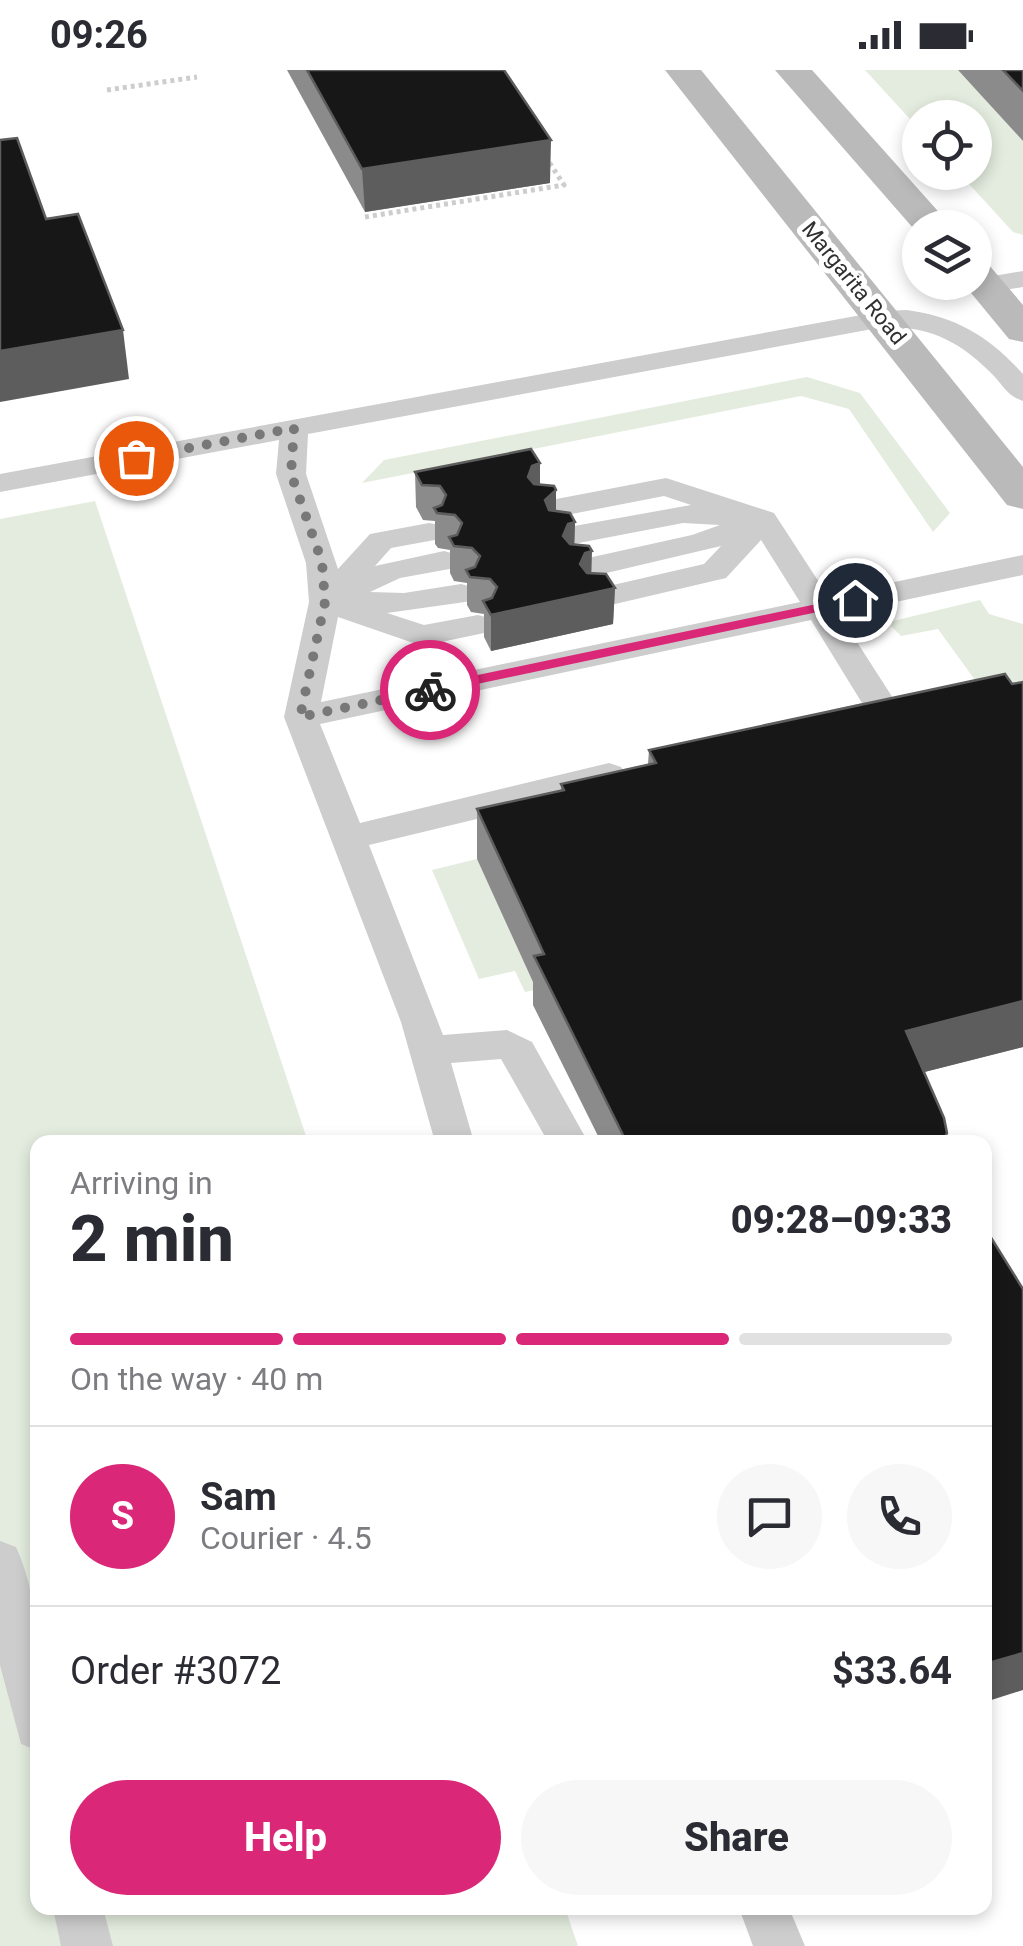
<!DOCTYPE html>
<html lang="en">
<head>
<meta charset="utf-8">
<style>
	body { margin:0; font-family:Roboto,sans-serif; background:#f7f7f7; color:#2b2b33; height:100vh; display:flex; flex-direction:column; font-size:38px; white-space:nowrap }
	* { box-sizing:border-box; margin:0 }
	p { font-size:32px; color:#7c7c81 }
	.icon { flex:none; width:55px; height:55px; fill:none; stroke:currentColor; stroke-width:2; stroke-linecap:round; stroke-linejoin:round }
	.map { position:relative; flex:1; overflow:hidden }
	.panel { position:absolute; left:30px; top:1065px; width:962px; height:780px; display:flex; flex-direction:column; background:#fff; border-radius:20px; box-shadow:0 5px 15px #0003 }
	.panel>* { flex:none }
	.fabs { position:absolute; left:902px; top:30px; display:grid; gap:20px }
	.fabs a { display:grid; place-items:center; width:90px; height:90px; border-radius:50%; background:#fff; box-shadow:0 5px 15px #0003; font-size:50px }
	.pin { position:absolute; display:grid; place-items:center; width:85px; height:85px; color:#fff; margin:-42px; border:5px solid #fff; border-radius:50%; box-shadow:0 2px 10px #0007 }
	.courier { position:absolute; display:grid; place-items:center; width:100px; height:100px; margin:-50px; border:8px solid #db2777; border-radius:50%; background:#fff; color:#222; box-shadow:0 2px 12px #0007 }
	.head em { font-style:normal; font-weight:800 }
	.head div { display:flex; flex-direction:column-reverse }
	.head { display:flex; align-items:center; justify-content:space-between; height:170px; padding:0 40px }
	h1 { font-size:65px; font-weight:800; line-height:75px }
	.bar { display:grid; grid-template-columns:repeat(4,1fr); gap:15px 10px; align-content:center; height:120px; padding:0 40px }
	.bar i { height:12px; border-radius:8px; background:#e1e1e2 }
	.bar .active { background:#db2777 }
	.bar p { grid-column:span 4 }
	.line { display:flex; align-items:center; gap:25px; padding:0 40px; border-top:2px solid #e1e1e2 }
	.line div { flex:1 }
	.round { display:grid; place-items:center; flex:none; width:105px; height:105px; border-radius:52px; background:#f7f7f7 }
	.cta { display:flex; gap:20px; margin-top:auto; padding:20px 40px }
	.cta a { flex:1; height:115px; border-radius:60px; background:#db2777; color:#fff; font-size:40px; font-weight:800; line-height:115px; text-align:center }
	.cta a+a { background:#f7f7f7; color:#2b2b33 }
	.status { display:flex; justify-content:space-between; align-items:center; height:70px; padding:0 50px; background:#fff; direction:ltr }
	.status svg { height:28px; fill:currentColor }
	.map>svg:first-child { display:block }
	.green { fill:#e4ecdf }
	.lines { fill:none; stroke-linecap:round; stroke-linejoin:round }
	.path { stroke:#cdcdcd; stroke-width:5; stroke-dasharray:4 4; stroke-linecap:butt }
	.lane { fill:#cdcdcd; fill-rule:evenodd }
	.secondary { fill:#bababa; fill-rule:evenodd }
	.wall { fill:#8b8b8b }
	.shaded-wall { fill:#5d5d5d }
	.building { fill:#171717; stroke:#5d5d5d; stroke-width:2.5 }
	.route { fill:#db2777 }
	.done { stroke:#787878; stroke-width:10; stroke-dasharray:0 18 }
	.labels { text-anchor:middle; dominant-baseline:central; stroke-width:10; stroke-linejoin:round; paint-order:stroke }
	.far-street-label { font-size:22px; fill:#303030; stroke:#fff }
</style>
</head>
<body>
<div class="status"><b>09:26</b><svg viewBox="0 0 49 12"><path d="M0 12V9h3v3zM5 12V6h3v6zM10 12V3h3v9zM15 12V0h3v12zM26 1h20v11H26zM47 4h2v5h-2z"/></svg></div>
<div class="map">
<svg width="1023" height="1876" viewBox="0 0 1023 1876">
	<rect width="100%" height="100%" fill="#fff"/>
	<!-- green -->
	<g class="green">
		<path d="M 865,0 L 958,0 L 1023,68 L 1023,165 L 1013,162 L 959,103 L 975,102 L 975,48 L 920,48 L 920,60 Z"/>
		<path d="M 807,307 L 860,323 L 950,443 L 933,462 L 849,339 L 801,326 L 362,413 L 384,390 Z"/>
		<path d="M 95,431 L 308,1072 L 38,1072 L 38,1838 L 565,1838 L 578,1876 L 0,1876 L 0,449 Z"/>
		<path d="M 980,530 L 989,544 L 1023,554 L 1023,661 L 988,628 L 938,559 L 901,566 L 891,556 L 893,551 Z"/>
		<path d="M 477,789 L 518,877 L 748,875 L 525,922 L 515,901 L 479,909 L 432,800 Z"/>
	</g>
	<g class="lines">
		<!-- path -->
		<g class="path">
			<path d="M 107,20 L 197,7"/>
			<path d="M 365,147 L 564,115 L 547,89"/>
		</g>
		<!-- lane -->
		<g class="lane">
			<path d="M 1023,201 L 1023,217 L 986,223 L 972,215 L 976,209 Z"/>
			<path d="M 907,240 C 957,247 990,267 1023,304 L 1023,331 C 1009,327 1003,316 994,306 C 961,272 931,256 883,257 L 308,364 L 306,404 L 338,499 L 370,464 L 429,453 L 440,455 L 444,462 L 440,469 L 391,478 L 375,496 L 444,481 L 455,484 L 460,491 L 455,498 L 400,508 L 370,522 L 404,523 L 461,514 L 472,517 L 477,524 L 472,531 L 387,543 L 424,555 L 478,545 L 489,548 L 494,555 L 489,562 L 422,576 L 338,547 L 321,632 L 800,532 L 761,470 L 726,508 L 598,538 L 587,535 L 582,528 L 587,521 L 704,494 L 721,476 L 581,509 L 570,506 L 565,499 L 570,492 L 692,465 L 720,455 L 683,453 L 563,476 L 552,474 L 548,467 L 552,460 L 691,435 L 664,426 L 546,449 L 535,446 L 531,440 L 535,434 L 546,431 L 666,408 L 774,443 L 828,526 L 1023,485 L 1023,505 L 839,544 L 900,639 L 895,647 C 875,652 851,661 830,656 L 825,648 L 830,640 L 862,633 L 811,550 L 320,654 L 360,753 L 609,693 L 621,697 L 626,705 L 621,713 L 609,717 L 369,775 L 443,965 L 507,960 L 532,972 L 588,1072 L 548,1072 L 501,989 L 451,993 L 474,1072 L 435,1072 L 401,952 L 284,647 L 309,532 L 306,493 L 276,404 L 279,370 L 0,422 L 0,404 L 883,241 Z"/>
			<path d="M 0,1471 L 16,1477 C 45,1541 38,1613 38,1681 L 21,1674 L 0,1595 Z"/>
			<path d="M 53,1838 L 103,1838 L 113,1876 L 61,1876 Z"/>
			<path d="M 739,1838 L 789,1838 L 805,1876 L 753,1876 Z"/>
		</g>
		<!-- secondary -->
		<g class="secondary">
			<path d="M 665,0 L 701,0 L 1023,397 L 1023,439 L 1007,435 Z"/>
			<path d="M 775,0 L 812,0 L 953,158 L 920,158 L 920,166 Z"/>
			<path d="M 975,191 L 989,195 L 1023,235 L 1023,272 L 1009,269 L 962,212 L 975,212 Z"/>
		</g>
	</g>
	<!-- wall -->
	<g class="wall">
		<path d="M 287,0 L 504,0 L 550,113 L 365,142 Z"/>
		<path d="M 958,0 L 1023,0 L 1023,71 Z"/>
		<path d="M 540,393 L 540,415 L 556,420 L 556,441 L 575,452 L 574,474 L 591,503 L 615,518 L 613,554 L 491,581 L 484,567 L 484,544 L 471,542 L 467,535 L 467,513 L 454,511 L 450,503 L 450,480 L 438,478 L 435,474 L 435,451 L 423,450 L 416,437 L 415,402 Z"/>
		<path d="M 1023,612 L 1023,977 L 924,1002 L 945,1072 L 601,1072 L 533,935 L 533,912 L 477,789 L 477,739 L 561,721 L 561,714 L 648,694 L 649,680 Z"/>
	</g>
	<!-- shaded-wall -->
	<g class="shaded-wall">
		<path d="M 551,70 L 550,113 L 365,142 L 362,99 Z"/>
		<path d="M 123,260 L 129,309 L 0,332 L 0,281 Z"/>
		<path d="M 540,393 L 540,429 L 528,407 L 532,396 Z"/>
		<path d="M 556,420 L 556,456 L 545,430 Z"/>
		<path d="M 575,452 L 574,487 L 563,466 L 568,454 Z"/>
		<path d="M 592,481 L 591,516 L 615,518 L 613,554 L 491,581 L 491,545 L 580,494 L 585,483 Z"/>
		<path d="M 1023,931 L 1023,977 L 897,1009 L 906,961 Z"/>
		<path d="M 1023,1583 L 1023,1620 L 985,1632 L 985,1594 Z"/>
	</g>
	<!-- building -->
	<g class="building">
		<path d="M 307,0 L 504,0 L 551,70 L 362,99 Z"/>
		<path d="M 1003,0 L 1023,0 L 1023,21 Z"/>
		<path d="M 17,68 L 46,149 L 78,144 L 123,260 L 0,281 L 0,70 Z"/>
		<path d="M 531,379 L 540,393 L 532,396 L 528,407 L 534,414 L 554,416 L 556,420 L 545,430 L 549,440 L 570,443 L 575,452 L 568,454 L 563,466 L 570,474 L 589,476 L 592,481 L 585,483 L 580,494 L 587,503 L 606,504 L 615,518 L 491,545 L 483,531 L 492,528 L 497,517 L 490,509 L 470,507 L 466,500 L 475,497 L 480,486 L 472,478 L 454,476 L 449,467 L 457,465 L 462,453 L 455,445 L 437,443 L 434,438 L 442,435 L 446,425 L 440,416 L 422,415 L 415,402 Z"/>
		<path d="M 1005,604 L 1012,614 L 1023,612 L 1023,931 L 906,961 L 944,1048 L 947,1063 L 942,1072 L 610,1072 L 625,1069 L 534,886 L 544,884 L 477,739 L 564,720 L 561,714 L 656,693 L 649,680 Z"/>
		<path d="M 985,1158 L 1023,1219 L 1023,1583 L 985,1594 Z"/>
	</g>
	<!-- route -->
	<path class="route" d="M 855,526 L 862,530 L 860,533 L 430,624 L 423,620 L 430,615 Z"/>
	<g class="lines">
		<!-- done -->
		<path class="done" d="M 136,388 L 294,358 L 291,404 L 322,492 L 325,532 L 300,647 L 430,620"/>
	</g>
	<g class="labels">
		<!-- far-street labels -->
		<g class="far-street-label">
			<text transform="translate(854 213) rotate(51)">Margarita Road</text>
		</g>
	</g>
</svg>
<div class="fabs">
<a><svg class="icon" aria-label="locate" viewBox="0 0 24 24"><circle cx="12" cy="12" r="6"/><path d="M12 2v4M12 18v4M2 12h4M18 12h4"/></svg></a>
<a><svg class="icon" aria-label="layers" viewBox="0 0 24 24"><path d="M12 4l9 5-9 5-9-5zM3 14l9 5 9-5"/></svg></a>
</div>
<div class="pin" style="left:136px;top:388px;background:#ea580c"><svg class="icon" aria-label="bag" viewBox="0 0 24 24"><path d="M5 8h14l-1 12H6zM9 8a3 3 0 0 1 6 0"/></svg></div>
<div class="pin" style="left:855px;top:530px;background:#1f2937"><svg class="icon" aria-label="home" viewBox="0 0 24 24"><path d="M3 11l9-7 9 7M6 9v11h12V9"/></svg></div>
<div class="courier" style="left:430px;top:620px"><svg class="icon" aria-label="bike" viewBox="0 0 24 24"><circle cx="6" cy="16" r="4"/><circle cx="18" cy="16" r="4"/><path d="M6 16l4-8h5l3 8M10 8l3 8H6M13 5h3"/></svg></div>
<section class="panel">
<div class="head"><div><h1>2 min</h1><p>Arriving in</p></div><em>09:28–09:33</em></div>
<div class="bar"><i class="active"></i><i class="active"></i><i class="active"></i><i></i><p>On the way · 40 m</p></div>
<div class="line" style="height:180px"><b class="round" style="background:#db2777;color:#fff">S</b><div><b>Sam</b><p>Courier · 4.5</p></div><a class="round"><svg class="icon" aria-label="chat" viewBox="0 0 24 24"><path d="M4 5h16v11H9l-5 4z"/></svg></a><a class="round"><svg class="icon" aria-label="phone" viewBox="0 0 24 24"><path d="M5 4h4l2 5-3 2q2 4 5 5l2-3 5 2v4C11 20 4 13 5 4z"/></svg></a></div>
<div class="line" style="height:130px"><div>Order #3072</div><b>$33.64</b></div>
<div class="cta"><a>Help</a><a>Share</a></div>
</section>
</div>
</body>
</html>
